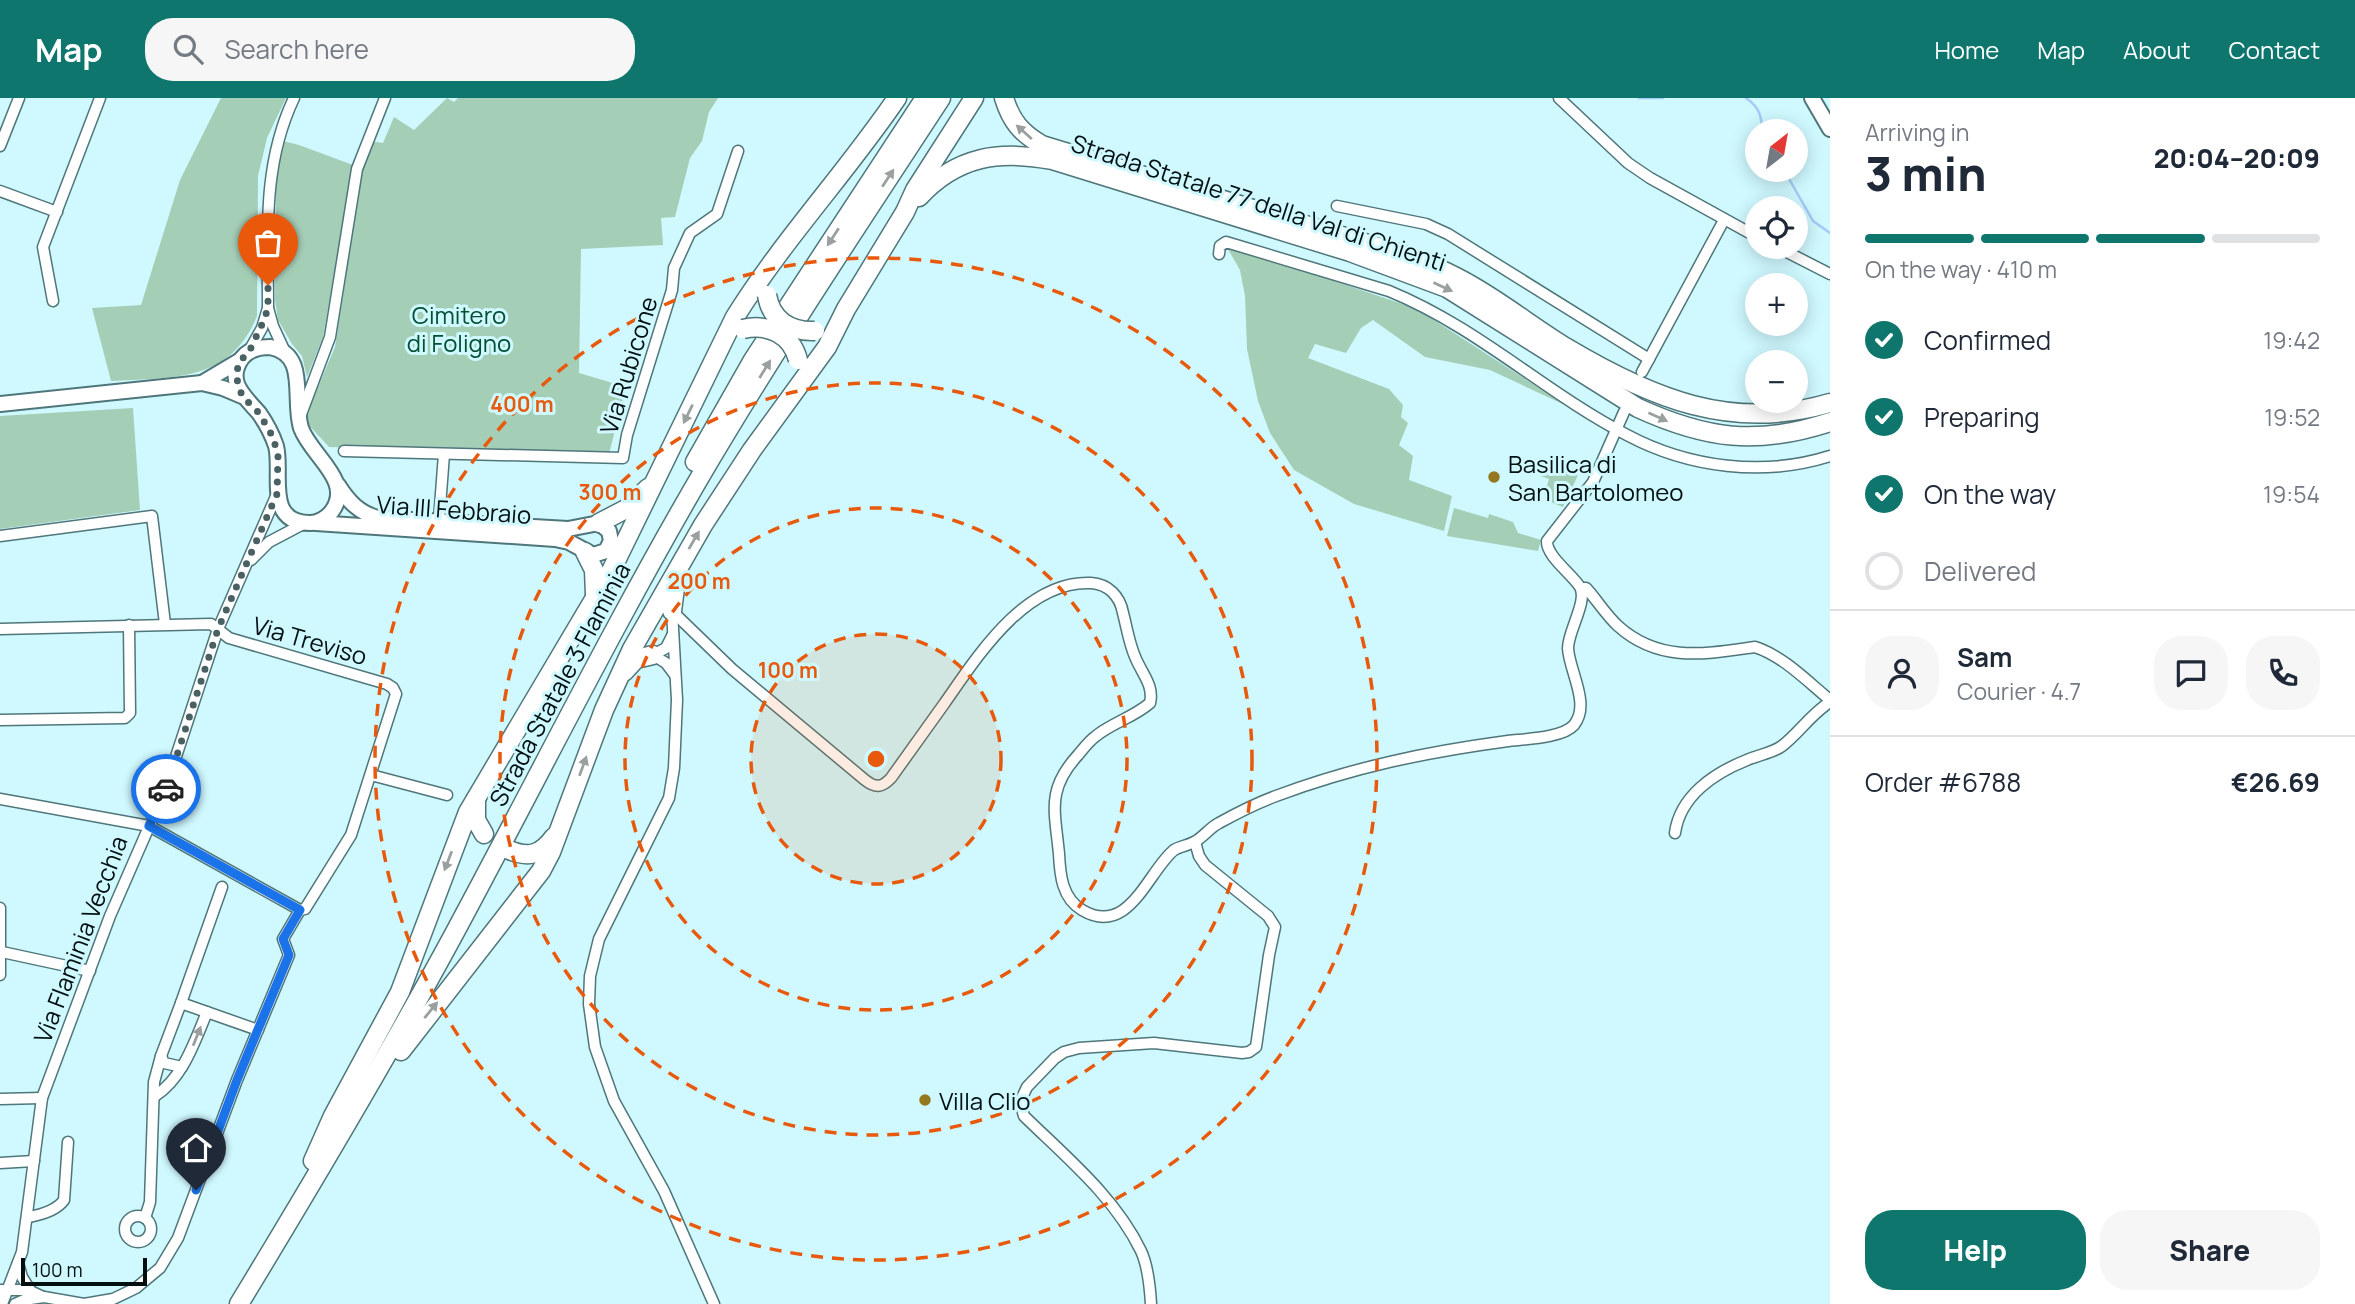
<!DOCTYPE html>
<html lang="en">
<head>
<meta charset="utf-8">
<style>
	body { margin:0; font-family:Manrope,sans-serif; background:#f6f6f7; color:#1f2937; height:100vh; display:flex; flex-direction:column; font-size:26px; white-space:nowrap }
	* { box-sizing:border-box; margin:0 }
	p { font-size:23px; color:#747a83 }
	.icon { flex:none; width:38px; height:38px; fill:none; stroke:currentColor; stroke-width:2; stroke-linecap:round; stroke-linejoin:round }
	.map { position:relative; flex:1; overflow:hidden }
	.sheet { display:flex; flex-direction:column; background:#fff; width:525px }
	.sheet>* { flex:none }
	.needle { width:46px; rotate:31deg }
	.buttons { position:absolute; left:1745px; top:21px; display:grid; gap:14px }
	.buttons a { display:grid; place-items:center; width:63px; height:63px; border-radius:50%; background:#fff; box-shadow:0 4px 18px #0003; font-size:35px }
	.scale { position:absolute; left:21px; bottom:18px; width:126px; box-sizing:border-box; padding-left:7px; border:4px solid #020f11; border-top:0; font-size:19px; line-height:24px; white-space:nowrap; color:#020f11; -webkit-text-stroke:5px #cff9ff; paint-order:stroke }
	.pin { position:absolute; display:grid; place-items:center; width:60px; height:60px; color:#fff; margin:-72px -30px; border-radius:50% 50% 50% 0; rotate:-45deg; box-shadow:0 0 7px #0007 }
	.pin .icon { rotate:45deg }
	.courier { position:absolute; display:grid; place-items:center; width:70px; height:70px; margin:-35px; border:5px solid #1a73e8; border-radius:50%; background:#fff; color:#222; box-shadow:0 2px 9px #0007 }
	.overview em { font-style:normal; font-weight:800 }
	.overview div { display:flex; flex-direction:column-reverse }
	.overview { display:flex; align-items:center; justify-content:space-between; height:119px; padding:0 35px }
	h1 { font-size:46px; font-weight:800; line-height:52px }
	.bar { display:grid; grid-template-columns:repeat(4,1fr); gap:10px 7px; align-content:center; height:84px; padding:0 35px }
	.bar i { height:9px; border-radius:5px; background:#e0e1e3 }
	.bar .active { background:#0f766e }
	.bar p { grid-column:span 4 }
	.line { display:flex; align-items:center; gap:18px; padding:0 35px; border-top:2px solid #e0e1e3 }
	.line div { flex:1 }
	.round { display:grid; place-items:center; flex:none; width:74px; height:74px; border-radius:28px; background:#f6f6f7 }
	ol { padding:0 35px; list-style:none }
	li { display:flex; align-items:center; gap:21px; height:77px }
	li p { margin-inline-start:auto }
	li .icon { padding:7px; border-radius:50%; background:#0f766e; color:#fff; stroke-width:4 }
	li:last-child { color:#747a83 }
	li i { width:38px; height:38px; border:4px solid #e0e1e3; border-radius:50% }
	.action { display:flex; gap:14px; margin-top:auto; padding:14px 35px }
	.action a { flex:1; height:80px; border-radius:28px; background:#0f766e; color:#fff; font-size:28px; font-weight:800; line-height:80px; text-align:center }
	.action a+a { background:#f6f6f7; color:#1f2937 }
	header { display:flex; align-items:center; gap:42px; box-sizing:border-box; height:98px; padding:0 35px; background:#0f766e; color:#fff }
	header strong { font-size:33px }
	nav { display:flex; gap:38px; margin-inline-start:auto; font-size:24px }
	.search { width:490px; height:63px; background:#f6f6f7; display:flex; align-items:center; gap:18px; box-sizing:border-box; padding:0 24px; border-radius:28px; color:#747a83; font-size:26px }
	main { display:flex; flex:1; min-height:0 }
	.map>svg:first-child { display:block }
	.green { fill:#a5ceb7 }
	.lines { fill:none; stroke-linecap:round; stroke-linejoin:round }
	.stream { stroke:#a4cbf7; stroke-width:2.5 }
	.street-casing { stroke:#4f767a; stroke-width:13 }
	.secondary-casing { stroke:#4f767a; stroke-width:18 }
	.highway-casing { stroke:#4f767a; stroke-width:21 }
	.street { stroke:#fff; stroke-width:10 }
	.secondary { stroke:#fff; stroke-width:14 }
	.highway { stroke:#fff; stroke-width:18 }
	.highway-bridge-casing { stroke:#4f767a; stroke-width:21; stroke-linecap:butt }
	.highway-bridge { stroke:#fff; stroke-width:18 }
	.oneway { fill:#9a9fa0 }
	.done { stroke:#4a6164; stroke-width:7; stroke-dasharray:0 12.6 }
	.route { stroke:#1a73e8; stroke-width:9 }
	.ring { fill:none; stroke:#e8590c; stroke-width:3.5; stroke-dasharray:12 9 }
	.poi-dot { fill:#93781f; stroke:#cff9ff; stroke-width:2.5 }
	.labels { text-anchor:middle; dominant-baseline:central; stroke-width:6; stroke-linejoin:round; paint-order:stroke }
	.street-label { font-size:24px; fill:#020f11; stroke:#cff9ff }
	.park-label { font-size:24px; fill:#024f32; stroke:#cff9ff }
	.poi-label { font-size:24px; fill:#020f11; stroke:#cff9ff; text-anchor:start }
	.centre { fill:#e8590c; stroke:#cff9ff; stroke-width:3.5 }
	.ring-label { font-size:21px; text-anchor:middle; font-weight:bold; fill:#e8590c; stroke:#cff9ff; stroke-width:6; stroke-linejoin:round; paint-order:stroke }
</style>
</head>
<body>
<header>
<strong>Map</strong>
<div class="search"><svg class="icon" aria-label="search" viewBox="0 0 24 24"><circle cx="10" cy="10" r="6"/><path d="M15 15l6 6"/></svg>Search here</div>
<nav><a>Home</a><a>Map</a><a>About</a><a>Contact</a></nav>
</header>
<main>
<div class="map">
<svg width="1830" height="1206" viewBox="0 0 1830 1206">
	<rect width="100%" height="100%" fill="#cff9ff"/>
	<!-- green -->
	<g class="green">
		<path d="M 221,0 L 286,0 L 267,40 L 258,78 L 257,218 C 230,285 172,279 111,283 L 92,210 L 141,207 L 180,82 Z"/>
		<path d="M 447,0 L 454,4 L 458,0 L 718,0 L 709,14 L 702,43 L 690,60 L 675,119 L 661,120 L 663,147 L 581,151 L 579,275 L 626,289 L 609,356 L 329,349 L 304,322 L 335,249 L 364,61 L 370,43 L 383,45 L 394,19 L 414,32 Z"/>
		<path d="M 283,43 L 299,47 L 353,67 L 323,239 L 307,279 L 302,258 L 292,246 L 278,222 L 275,202 L 276,84 Z"/>
		<path d="M 1225,146 L 1417,211 L 1567,308 L 1490,272 L 1425,259 L 1373,222 L 1361,230 L 1346,255 L 1315,246 L 1308,260 L 1389,291 L 1403,307 L 1401,319 L 1408,325 L 1399,347 L 1413,358 L 1409,382 L 1452,398 L 1444,433 L 1354,406 L 1294,372 L 1270,335 L 1258,303 L 1247,251 L 1245,198 L 1240,172 Z"/>
		<path d="M 133,310 L 140,412 L 0,431 L 0,318 Z"/>
		<path d="M 1547,360 L 1578,377 L 1563,409 L 1548,403 L 1549,399 L 1544,397 L 1549,381 L 1541,378 Z"/>
		<path d="M 1454,410 L 1488,420 L 1489,416 L 1513,424 L 1518,435 L 1541,442 L 1538,453 L 1447,438 Z"/>
	</g>
	<g class="lines">
		<!-- stream -->
		<g class="stream">
			<path d="M 1639,0 L 1663,0"/>
			<path d="M 1746,0 C 1759,9 1762,18 1762,33"/>
			<path d="M 1784,72 L 1813,123 L 1830,135"/>
		</g>
		<defs>
			<g id="street">
				<path d="M 1559,0 L 1628,65 L 1650,80 L 1757,139"/>
				<path d="M 0,48 L 19,0"/>
				<path d="M 0,93 L 57,114"/>
				<path d="M 1337,108 L 1426,126 L 1448,136 L 1649,261"/>
				<path d="M 1777,149 L 1830,176"/>
				<path d="M 1219,156 L 1220,148 L 1226,144 L 1389,193 C 1479,230 1544,294 1627,337 C 1689,370 1764,379 1830,358"/>
				<path d="M 53,203 L 43,149 L 100,0"/>
				<path d="M 268,210 L 273,228 L 285,254"/>
				<path d="M 249,253 L 262,230 L 268,210 C 268,137 262,67 294,0"/>
				<path d="M 1642,274 L 1724,122"/>
				<path d="M 300,319 L 330,239 L 357,71 L 385,0"/>
				<path d="M 344,353 L 623,360 L 627,337 L 672,192 L 674,170 L 690,135 L 717,116 L 738,53"/>
				<path d="M 439,422 L 444,356"/>
				<path d="M 0,438 L 152,418 L 165,526"/>
				<path d="M 251,462 L 269,444 L 305,425"/>
				<path d="M 1581,490 L 1586,490 C 1597,502 1606,517 1618,528 C 1659,565 1705,556 1755,549 C 1783,558 1807,583 1830,602"/>
				<path d="M 672,513 L 732,571 L 865,682 C 875,690 882,690 891,680 C 909,655 926,631 944,606 C 977,559 1025,482 1091,485 C 1108,486 1120,498 1123,515 C 1127,530 1129,546 1136,561 C 1143,577 1154,588 1150,605 C 1134,619 1112,625 1096,638 C 1089,643 1083,651 1078,657 C 1046,692 1055,713 1059,756 C 1060,777 1062,800 1082,812 C 1129,840 1148,773 1174,752 C 1180,748 1187,748 1194,744 C 1203,740 1209,730 1219,725 C 1237,715 1257,705 1276,698 C 1354,669 1426,654 1508,643 C 1524,641 1563,640 1574,627 C 1591,606 1569,573 1568,550 C 1568,533 1588,503 1580,489 C 1572,476 1546,458 1547,443 L 1593,384 L 1624,314"/>
				<path d="M 672,513 L 677,602 L 674,670 L 669,700 L 599,841 L 590,878 L 589,906 L 595,949 L 614,1003 L 664,1093 L 714,1206"/>
				<path d="M 0,531 L 211,526 L 229,540 L 387,586 L 393,590 L 396,596 L 351,737 L 305,811 L 300,812 L 149,728 L 0,701"/>
				<path d="M 653,557 L 666,565 L 675,577"/>
				<path d="M 653,557 L 666,550 L 673,536"/>
				<path d="M 0,622 L 125,620 L 130,615 L 129,527"/>
				<path d="M 371,677 L 447,697"/>
				<path d="M 1675,735 C 1680,698 1714,675 1747,662 C 1758,657 1773,655 1782,648 C 1799,635 1811,616 1830,604"/>
				<path d="M 222,789 L 181,905 L 258,932"/>
				<path d="M 0,810 L 0,877"/>
				<path d="M 2,854 L 90,873"/>
				<path d="M 161,958 L 164,965 L 182,969"/>
				<path d="M 155,998 C 183,980 195,943 207,914"/>
				<path d="M 0,1001 L 42,1000"/>
				<path d="M 0,1065 L 34,1063"/>
				<circle cx="138" cy="1131" r="13"/>
				<path d="M 28,1119 C 40,1117 57,1112 64,1102 L 68,1044"/>
				<path d="M 145,1120 L 150,1104 L 154,984 L 161,958 L 181,905"/>
				<path d="M 18,1165 L 22,1179 L 30,1192"/>
				<path d="M 0,1192 L 28,1192 L 43,1199"/>
				<path d="M 2,1206 L 22,1154 L 42,1000 L 110,818 L 165,692 L 218,531 L 277,396"/>
				<path d="M 15,1206 L 24,1202 L 44,1199 L 84,1206 L 113,1201 L 136,1190 L 160,1170 L 178,1140 L 237,982 L 289,857 L 283,841 L 300,812"/>
				<path d="M 1151,1206 C 1150,1189 1148,1168 1141,1153 C 1115,1099 1066,1059 1024,1018 L 1020,1004 L 1027,989 L 1055,960 L 1064,954 L 1079,950 L 1154,945 L 1242,955 L 1249,954 L 1256,949 L 1269,857 L 1275,829 L 1268,818 L 1205,767 L 1199,758 L 1195,744"/>
			</g>
			<g id="secondary">
				<path d="M 1812,0 L 1830,31"/>
				<path d="M 270,249 C 309,256 292,301 301,330 C 311,358 354,383 332,413 C 327,420 318,425 310,425 C 264,425 283,374 276,348 C 272,336 266,325 259,315 C 245,299 225,283 242,260 C 249,251 259,249 270,249 Z"/>
				<path d="M 202,285 L 239,263"/>
				<path d="M 0,306 L 202,285 L 223,290 L 242,298"/>
				<path d="M 316,425 L 555,441 L 569,444 L 593,457 L 606,453 L 611,443 L 609,433 L 599,425 L 568,431 L 378,420 C 359,415 348,403 338,387"/>
			</g>
			<g id="highway">
				<path d="M 1004,0 C 1011,23 1021,35 1042,47 L 1421,162 C 1437,170 1454,177 1469,186 C 1503,205 1534,230 1567,250 C 1651,300 1732,334 1830,305"/>
				<path d="M 919,99 C 957,58 999,52 1052,62 L 1350,154 L 1447,190 L 1638,310 C 1706,341 1757,348 1830,324"/>
				<path d="M 695,364 L 753,262 L 925,0"/>
				<path d="M 599,425 L 626,411 L 648,390"/>
				<path d="M 585,454 L 594,472 L 595,497"/>
				<path d="M 672,513 L 676,482"/>
				<path d="M 624,574 L 636,561 L 653,557"/>
				<path d="M 476,701 L 476,722 L 484,736"/>
				<path d="M 509,752 C 529,760 541,757 554,739"/>
				<path d="M 401,953 L 541,773 L 551,754 L 604,612 L 632,551 L 703,427 L 752,352 L 827,249 L 846,211 L 905,114 L 915,92 L 974,0"/>
				<path d="M 313,1063 L 333,1018 L 400,894 L 468,714 L 612,471 L 735,219 C 783,142 846,75 897,0"/>
				<path d="M 239,1206 C 313,1084 386,962 454,836 C 538,680 617,520 707,367 C 781,242 862,121 941,0"/>
			</g>
		</defs>
		<!-- street casing -->
		<use href="#street" class="street-casing"/>
		<!-- secondary casing -->
		<use href="#secondary" class="secondary-casing"/>
		<!-- highway casing -->
		<use href="#highway" class="highway-casing"/>
		<!-- street -->
		<use href="#street" class="street"/>
		<!-- secondary -->
		<use href="#secondary" class="secondary"/>
		<!-- highway -->
		<use href="#highway" class="highway"/>
		<defs>
			<g id="highway-bridge">
				<path d="M 767,197 C 771,222 790,234 815,233"/>
				<path d="M 743,231 C 768,225 792,237 798,262"/>
			</g>
		</defs>
		<!-- highway-bridge casing -->
		<use href="#highway-bridge" class="highway-bridge-casing"/>
		<!-- highway-bridge -->
		<use href="#highway-bridge" class="highway-bridge"/>
	</g>
	<!-- one-way arrows -->
	<defs><path id="oneway-solid" d="M-6-.8H1V-3.2L6.5 0L1 3.2V.8H-6Z" transform="scale(1.75)"/></defs>
	<g class="oneway">
		<use href="#oneway-solid" transform="translate(1024 34) rotate(-138)"/>
		<use href="#oneway-solid" transform="translate(888 80) rotate(-57)"/>
		<use href="#oneway-solid" transform="translate(833 139) rotate(123)"/>
		<use href="#oneway-solid" transform="translate(1443 189) rotate(25)"/>
		<use href="#oneway-solid" transform="translate(765 271) rotate(-58)"/>
		<use href="#oneway-solid" transform="translate(688 316) rotate(116)"/>
		<use href="#oneway-solid" transform="translate(1658 319) rotate(24)"/>
		<use href="#oneway-solid" transform="translate(694 442) rotate(-60)"/>
		<use href="#oneway-solid" transform="translate(583 668) rotate(-70)"/>
		<use href="#oneway-solid" transform="translate(448 763) rotate(111)"/>
		<use href="#oneway-solid" transform="translate(431 912) rotate(-51)"/>
		<use href="#oneway-solid" transform="translate(197 938) rotate(-68)"/>
	</g>
	<g class="lines">
		<!-- done -->
		<path class="done" d="M 166,691 L 218,531 L 277,396 L 278,358 L 273,339 L 259,315 L 242,298 L 236,278 L 239,264 L 249,254 L 264,222 L 268,210 L 268,187"/>
		<!-- route -->
		<path class="route" d="M 166,691 L 149,728 L 300,812 L 283,841 L 289,857 L 237,982 L 196,1092"/>
	</g>
	<!-- distance rings -->
	<circle cx="876" cy="661" r="125" fill="#e8590c" fill-opacity=".12"/>
	<g class="ring">
		<circle cx="876" cy="661" r="125"/>
		<circle cx="876" cy="661" r="251"/>
		<circle cx="876" cy="661" r="376"/>
		<circle cx="876" cy="661" r="501"/>
	</g>
	<!-- markers -->
	<g class="poi-dot">
		<circle cx="1494" cy="379" r="7"/>
		<circle cx="925" cy="1002" r="7"/>
	</g>
	<g class="labels">
		<!-- street labels -->
		<g class="street-label">
			<text transform="translate(1259 104) rotate(18)">Strada Statale 77 della Val di Chienti</text>
			<text transform="translate(628 267) rotate(-73)">Via Rubicone</text>
			<text transform="translate(454 411) rotate(4)">Via III Febbraio</text>
			<text transform="translate(310 542) rotate(16)">Via Treviso</text>
			<text transform="translate(559 586) rotate(-62)">Strada Statale 3 Flaminia</text>
			<text transform="translate(80 841) rotate(-69)">Via Flaminia Vecchia</text>
		</g>
		<!-- park labels -->
		<g class="park-label">
			<text x="459" y="216">Cimitero<tspan x="459" dy="28">di Foligno</tspan></text>
		</g>
		<!-- poi labels -->
		<g class="poi-label">
			<text x="1508" y="365">Basilica di<tspan x="1508" dy="28">San Bartolomeo</tspan></text>
			<text x="939" y="1002">Villa Clio</text>
		</g>
	</g>
	<circle cx="876" cy="661" r="10" class="centre"/>
	<g class="ring-label">
		<text x="522" y="314">400 m</text>
		<text x="610" y="402">300 m</text>
		<text x="699" y="491">200 m</text>
		<text x="788" y="580">100 m</text>
	</g>
</svg>
<div class="buttons">
<a><svg class="needle" viewBox="-14 -14 28 28"><path d="M0-13l5 13h-10z" fill="#e53935"/><path d="M0 13l5-13h-10z" fill="#747a83"/></svg></a>
<a><svg class="icon" aria-label="locate" viewBox="0 0 24 24"><circle cx="12" cy="12" r="6"/><path d="M12 2v4M12 18v4M2 12h4M18 12h4"/></svg></a>
<a>+</a>
<a>−</a>
</div>
<div class="scale">100 m</div>
<div class="pin" style="left:268px;top:187px;background:#ea580c"><svg class="icon" aria-label="bag" viewBox="0 0 24 24"><path d="M5 8h14l-1 12H6zM9 8a3 3 0 0 1 6 0"/></svg></div>
<div class="pin" style="left:196px;top:1092px;background:#1f2937"><svg class="icon" aria-label="home" viewBox="0 0 24 24"><path d="M3 11l9-7 9 7M6 9v11h12V9"/></svg></div>
<div class="courier" style="left:166px;top:691px"><svg class="icon" aria-label="car" viewBox="0 0 24 24"><path d="M5 17H2v-5l4-1 3-4h7l3 4 3 1v5h-3M9 17h6M6 11h13"/><circle cx="7" cy="17" r="2"/><circle cx="17" cy="17" r="2"/></svg></div>
</div>
<section class="sheet">
<div class="overview"><div><h1>3 min</h1><p>Arriving in</p></div><em>20:04–20:09</em></div>
<div class="bar"><i class="active"></i><i class="active"></i><i class="active"></i><i></i><p>On the way · 410 m</p></div>
<ol>
<li><svg class="icon" aria-label="check" viewBox="0 0 24 24"><path d="M5 12l5 5 9-10"/></svg>Confirmed<p>19:42</p></li>
<li><svg class="icon" aria-label="check" viewBox="0 0 24 24"><path d="M5 12l5 5 9-10"/></svg>Preparing<p>19:52</p></li>
<li><svg class="icon" aria-label="check" viewBox="0 0 24 24"><path d="M5 12l5 5 9-10"/></svg>On the way<p>19:54</p></li>
<li><i></i>Delivered</li>
</ol>
<div class="line" style="height:126px"><a class="round"><svg class="icon" aria-label="person" viewBox="0 0 24 24"><circle cx="12" cy="8" r="4"/><path d="M4 21q1-7 8-7t8 7"/></svg></a><div><b>Sam</b><p>Courier · 4.7</p></div><a class="round"><svg class="icon" aria-label="chat" viewBox="0 0 24 24"><path d="M4 5h16v11H9l-5 4z"/></svg></a><a class="round"><svg class="icon" aria-label="phone" viewBox="0 0 24 24"><path d="M5 4h4l2 5-3 2q2 4 5 5l2-3 5 2v4C11 20 4 13 5 4z"/></svg></a></div>
<div class="line" style="height:91px"><div>Order #6788</div><b>€26.69</b></div>
<div class="action"><a>Help</a><a>Share</a></div>
</section>
</main>
</body>
</html>
